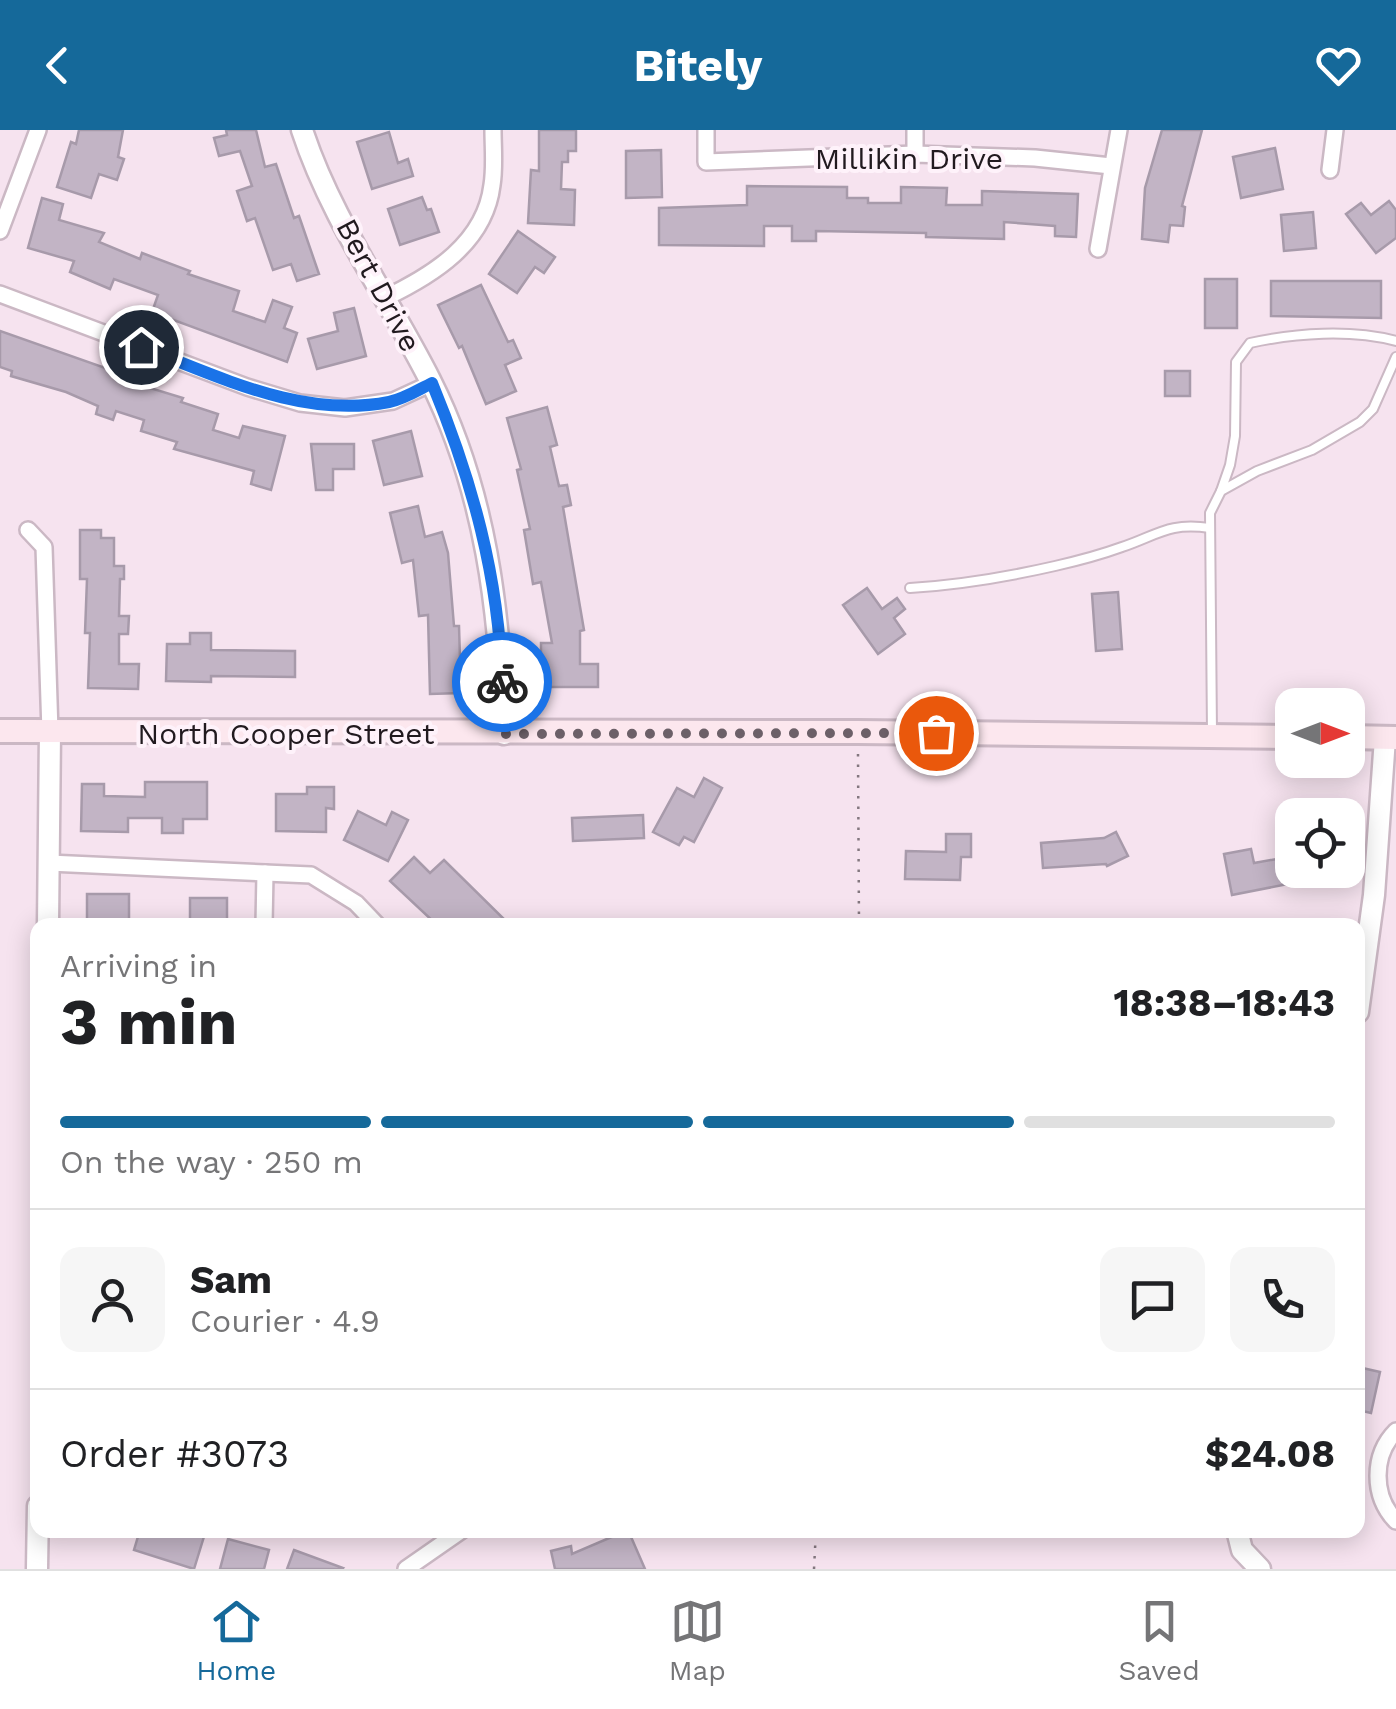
<!DOCTYPE html>
<html lang="en">
<head>
<meta charset="utf-8">
<style>
	body { margin:0; font-family:"Work Sans",sans-serif; background:#f6f6f6; color:#202124; height:100vh; display:flex; flex-direction:column; font-size:38px; white-space:nowrap }
	* { box-sizing:border-box; margin:0 }
	p { font-size:32px; color:#757577 }
	.icon { flex:none; width:55px; height:55px; fill:none; stroke:currentColor; stroke-width:2; stroke-linecap:round; stroke-linejoin:round }
	.map { position:relative; flex:1; overflow:hidden }
	.side { position:absolute; left:30px; top:788px; width:1335px; height:620px; display:flex; flex-direction:column; background:#fff; border-radius:20px; box-shadow:0 5px 25px #0003 }
	.side>* { flex:none }
	.needle { width:65px; rotate:90deg }
	.tools { position:absolute; left:1275px; top:558px; display:grid; gap:20px }
	.tools a { display:grid; place-items:center; width:90px; height:90px; border-radius:20px; background:#fff; box-shadow:0 5px 25px #0003; font-size:50px }
	.pin { position:absolute; display:grid; place-items:center; width:85px; height:85px; color:#fff; margin:-42px; border:5px solid #fff; border-radius:50%; box-shadow:0 2px 10px #0007 }
	.courier { position:absolute; display:grid; place-items:center; width:100px; height:100px; margin:-50px; border:8px solid #1a73e8; border-radius:50%; background:#fff; color:#222; box-shadow:0 2px 12px #0007 }
	.summary em { font-style:normal; font-weight:700 }
	.summary div { display:flex; flex-direction:column-reverse }
	.summary { display:flex; align-items:center; justify-content:space-between; height:170px; padding:0 30px }
	h1 { font-size:65px; font-weight:700; line-height:75px }
	.bar { display:grid; grid-template-columns:repeat(4,1fr); gap:15px 10px; align-content:center; height:120px; padding:0 30px }
	.bar i { height:12px; border-radius:8px; background:#e0e0e0 }
	.bar .selected { background:#15699a }
	.bar p { grid-column:span 4 }
	.line { display:flex; align-items:center; gap:25px; padding:0 30px; border-top:2px solid #e0e0e0 }
	.line div { flex:1 }
	.round { display:grid; place-items:center; flex:none; width:105px; height:105px; border-radius:20px; background:#f6f6f6 }
	header { display:flex; justify-content:space-between; align-items:center; height:130px; padding:0 30px; background:#15699a; color:#fff; font-size:45px; font-weight:700 }
	.menu { display:flex; justify-content:space-around; align-items:center; height:140px; border-top:2px solid #e0e0e0; background:#fff; font-size:28px; color:#757577 }
	.menu a { display:grid; justify-items:center; gap:5px }
	.menu .selected { color:#15699a }
	.map>svg:first-child { display:block }
	.building { fill:#c2b4c5; stroke:#a79aaa; stroke-width:2.5 }
	.lines { fill:none; stroke-linecap:round; stroke-linejoin:round }
	.service-casing { stroke:#cbb8c4; stroke-width:12 }
	.minor-casing { stroke:#cbb8c4; stroke-width:20 }
	.tertiary-casing { stroke:#cbb8c4; stroke-width:25 }
	.secondary-casing { stroke:#cbb8c4; stroke-width:28 }
	.path { stroke:#83777f; stroke-width:2.5; stroke-dasharray:2.5 8; stroke-linecap:butt }
	.service { stroke:#fff; stroke-width:8 }
	.minor { stroke:#fff; stroke-width:15 }
	.tertiary { stroke:#fff; stroke-width:20 }
	.secondary { stroke:#fce7ee; stroke-width:22 }
	.done { stroke:#6c6068; stroke-width:10; stroke-dasharray:0 18 }
	.route { stroke:#1a73e8; stroke-width:12 }
	.labels { text-anchor:middle; dominant-baseline:central; stroke-width:8; stroke-linejoin:round; paint-order:stroke }
	.street-label { font-size:30px; fill:#211a1f; stroke:#fef2fa }
</style>
</head>
<body>
<header><svg class="icon" aria-label="back" viewBox="0 0 24 24"><path d="M15 5l-7 7 7 7"/></svg>Bitely<svg class="icon" aria-label="heart" viewBox="0 0 24 24"><path d="M12 20l-8-8c-3-5 5-10 8-4 3-6 11-1 8 4z"/></svg></header>
<div class="map">
<svg width="1396" height="1439" viewBox="0 0 1396 1439">
	<rect width="100%" height="100%" fill="#f6e3ef"/>
	<!-- building -->
	<g class="building">
		<path d="M 79,0 L 123,0 L 118,27 L 124,29 L 117,50 L 99,44 L 91,68 L 57,57 L 71,12 L 76,14 Z"/>
		<path d="M 226,0 L 256,0 L 265,37 L 276,34 L 294,88 L 299,86 L 319,144 L 297,151 L 291,134 L 273,140 L 255,88 L 247,91 L 237,61 L 252,56 L 240,21 L 219,26 L 214,8 L 227,5 Z"/>
		<path d="M 539,0 L 576,0 L 576,21 L 568,21 L 568,32 L 562,32 L 561,59 L 575,60 L 574,95 L 528,93 L 531,40 L 539,41 Z"/>
		<path d="M 1162,0 L 1202,0 L 1182,76 L 1185,77 L 1183,96 L 1170,95 L 1168,112 L 1142,109 L 1145,58 Z"/>
		<path d="M 389,2 L 398,33 L 408,29 L 413,46 L 372,59 L 357,12 Z"/>
		<path d="M 1275,18 L 1283,59 L 1241,68 L 1233,27 Z"/>
		<path d="M 661,20 L 662,67 L 626,68 L 626,21 Z"/>
		<path d="M 747,56 L 847,57 L 847,68 L 868,68 L 868,73 L 901,73 L 901,57 L 947,58 L 946,75 L 982,75 L 982,61 L 1078,64 L 1076,107 L 1055,106 L 1055,96 L 1004,92 L 1004,109 L 926,107 L 926,103 L 816,101 L 816,111 L 792,111 L 792,96 L 764,96 L 764,116 L 659,115 L 659,78 L 747,75 Z"/>
		<path d="M 422,67 L 427,80 L 431,79 L 439,102 L 400,115 L 388,79 Z"/>
		<path d="M 42,68 L 63,74 L 59,90 L 104,103 L 99,112 L 140,129 L 142,123 L 190,141 L 188,144 L 239,161 L 233,181 L 265,192 L 273,170 L 292,177 L 284,198 L 297,203 L 287,232 L 152,182 L 158,165 L 114,149 L 110,159 L 70,142 L 74,131 L 28,118 Z"/>
		<path d="M 1389,71 L 1396,80 L 1396,108 L 1376,123 L 1346,84 L 1361,73 L 1371,85 Z"/>
		<path d="M 1313,82 L 1316,118 L 1284,121 L 1281,85 Z"/>
		<path d="M 518,101 L 555,127 L 544,143 L 535,137 L 517,163 L 489,144 Z"/>
		<rect x="1205" y="149" width="32" height="49"/>
		<path d="M 1271,151 L 1381,151 L 1381,188 L 1271,186 Z"/>
		<path d="M 481,155 L 508,212 L 513,210 L 521,228 L 505,235 L 516,261 L 486,274 L 462,216 L 459,218 L 438,175 Z"/>
		<path d="M 354,178 L 366,226 L 317,239 L 308,209 L 338,201 L 334,183 Z"/>
		<path d="M 0,201 L 128,246 L 127,251 L 183,268 L 181,272 L 218,284 L 213,300 L 239,308 L 243,296 L 285,306 L 271,360 L 251,354 L 254,341 L 174,319 L 177,312 L 141,301 L 144,290 L 116,281 L 113,290 L 96,284 L 98,276 L 66,262 L 11,246 L 12,241 L 0,237 Z"/>
		<rect x="1165" y="241" width="25" height="25"/>
		<path d="M 547,277 L 557,315 L 550,317 L 559,356 L 567,355 L 571,375 L 563,377 L 584,500 L 580,501 L 580,534 L 598,534 L 598,557 L 541,557 L 541,513 L 552,513 L 541,452 L 533,454 L 524,400 L 530,399 L 517,340 L 521,339 L 507,288 Z"/>
		<path d="M 411,301 L 422,346 L 384,355 L 373,311 Z"/>
		<path d="M 311,314 L 354,314 L 354,339 L 333,339 L 333,360 L 316,360 Z"/>
		<path d="M 418,376 L 425,407 L 442,402 L 448,423 L 454,496 L 459,496 L 461,563 L 430,564 L 428,485 L 419,486 L 413,430 L 402,433 L 390,383 Z"/>
		<path d="M 80,400 L 101,400 L 101,408 L 114,408 L 114,436 L 124,436 L 124,449 L 120,449 L 119,486 L 129,486 L 128,504 L 119,504 L 119,534 L 139,534 L 138,559 L 88,558 L 90,503 L 85,503 L 87,449 L 80,449 Z"/>
		<path d="M 867,458 L 882,479 L 897,468 L 905,479 L 894,488 L 905,504 L 878,524 L 843,475 Z"/>
		<path d="M 1118,462 L 1122,519 L 1096,521 L 1092,464 Z"/>
		<path d="M 190,503 L 211,503 L 211,520 L 295,521 L 295,547 L 211,546 L 211,552 L 166,551 L 167,514 L 190,514 Z"/>
		<path d="M 704,648 L 722,658 L 694,712 L 684,707 L 679,715 L 653,702 L 677,658 L 694,667 Z"/>
		<path d="M 145,652 L 207,652 L 207,689 L 183,689 L 183,703 L 162,703 L 162,688 L 128,688 L 128,702 L 81,701 L 82,654 L 104,654 L 104,666 L 145,667 Z"/>
		<path d="M 307,657 L 334,657 L 334,679 L 326,678 L 326,702 L 276,701 L 276,664 L 307,664 Z"/>
		<path d="M 358,681 L 386,695 L 392,682 L 408,690 L 388,731 L 344,710 Z"/>
		<path d="M 643,685 L 644,708 L 573,711 L 572,688 Z"/>
		<path d="M 1116,702 L 1128,726 L 1107,736 L 1106,734 L 1043,738 L 1041,713 L 1104,708 Z"/>
		<path d="M 946,704 L 971,704 L 971,727 L 961,727 L 960,750 L 905,749 L 906,721 L 946,722 Z"/>
		<path d="M 1251,719 L 1254,733 L 1288,727 L 1293,753 L 1232,765 L 1224,724 Z"/>
		<path d="M 414,727 L 430,743 L 444,730 L 510,795 L 437,795 L 390,751 Z"/>
		<rect x="87" y="764" width="42" height="31"/>
		<rect x="190" y="768" width="37" height="27"/>
		<path d="M 1358,1237 L 1380,1242 L 1371,1283 L 1358,1280 Z"/>
		<path d="M 140,1400 L 206,1400 L 194,1439 L 134,1420 Z"/>
		<path d="M 628,1400 L 645,1439 L 555,1439 L 551,1421 L 571,1416 L 572,1424 Z"/>
		<path d="M 228,1409 L 269,1420 L 264,1439 L 220,1439 Z"/>
		<path d="M 294,1420 L 343,1438 L 342,1439 L 287,1439 Z"/>
	</g>
	<g class="lines">
		<defs>
			<g id="service">
				<path d="M 1221,361 L 1230,335 L 1235,306 L 1236,232 L 1250,213 C 1296,203 1350,199 1396,211"/>
				<path d="M 910,458 C 958,455 1007,447 1055,436 C 1077,431 1100,425 1122,417 C 1158,405 1168,392 1210,398"/>
				<path d="M 1212,603 L 1210,383 L 1221,361 L 1257,341 L 1312,320 L 1360,292 L 1373,279 L 1396,227"/>
			</g>
			<g id="minor">
				<path d="M 706,0 L 706,32 L 915,24 L 1035,28 L 1111,36"/>
				<path d="M 915,0 L 915,24"/>
				<path d="M 1330,40 L 1335,0"/>
				<path d="M 0,101 L 38,0"/>
				<path d="M 1098,119 L 1119,0"/>
				<path d="M 0,164 L 247,257 L 300,273 L 345,278 L 393,271 L 432,253"/>
				<path d="M 385,168 C 433,145 485,113 492,55 C 495,37 493,18 493,0"/>
				<path d="M 28,400 L 44,417 L 50,602"/>
				<path d="M 49,733 L 311,745 L 356,773 L 377,795"/>
				<path d="M 264,795 L 265,743"/>
				<path d="M 1396,1301 C 1372,1325 1372,1366 1396,1391"/>
				<path d="M 406,1439 L 462,1400"/>
			</g>
			<g id="tertiary">
				<path d="M 302,0 C 331,89 388,167 430,250 C 486,361 500,483 504,604"/>
				<path d="M 48,795 L 50,602"/>
				<path d="M 1358,882 L 1374,765 L 1385,608"/>
				<path d="M 1237,1400 L 1242,1420 L 1260,1439"/>
				<path d="M 37,1439 L 38,1376"/>
			</g>
			<g id="secondary">
				<path d="M 0,601 L 858,602 L 1292,607"/>
				<path d="M 1348,607 L 1396,608"/>
			</g>
		</defs>
		<!-- service casing -->
		<use href="#service" class="service-casing"/>
		<!-- minor casing -->
		<use href="#minor" class="minor-casing"/>
		<!-- tertiary casing -->
		<use href="#tertiary" class="tertiary-casing"/>
		<!-- secondary casing -->
		<use href="#secondary" class="secondary-casing"/>
		<!-- path -->
		<g class="path">
			<path d="M 858,624 L 859,795"/>
			<path d="M 814,1439 L 816,1400"/>
		</g>
		<!-- service -->
		<use href="#service" class="service"/>
		<!-- minor -->
		<use href="#minor" class="minor"/>
		<!-- tertiary -->
		<use href="#tertiary" class="tertiary"/>
		<!-- secondary -->
		<use href="#secondary" class="secondary"/>
	</g>
	<g class="lines">
		<!-- done -->
		<path class="done" d="M 502,552 L 504,604 L 936,603"/>
		<!-- route -->
		<path class="route" d="M 141,217 C 221,247 302,289 389,272 C 404,269 418,260 432,253 C 472,350 499,447 502,552"/>
	</g>
	<g class="labels">
		<!-- street labels -->
		<g class="street-label">
			<text x="909" y="28">Millikin Drive</text>
			<text transform="translate(379 155) rotate(62)">Bert Drive</text>
			<text x="286" y="603">North Cooper Street</text>
		</g>
	</g>
</svg>
<div class="tools">
<a><svg class="needle" viewBox="-14 -14 28 28"><path d="M0-13l5 13h-10z" fill="#e53935"/><path d="M0 13l5-13h-10z" fill="#757577"/></svg></a>
<a><svg class="icon" aria-label="locate" viewBox="0 0 24 24"><circle cx="12" cy="12" r="6"/><path d="M12 2v4M12 18v4M2 12h4M18 12h4"/></svg></a>
</div>
<div class="pin" style="left:936px;top:603px;background:#ea580c"><svg class="icon" aria-label="bag" viewBox="0 0 24 24"><path d="M5 8h14l-1 12H6zM9 8a3 3 0 0 1 6 0"/></svg></div>
<div class="pin" style="left:141px;top:217px;background:#1f2937"><svg class="icon" aria-label="home" viewBox="0 0 24 24"><path d="M3 11l9-7 9 7M6 9v11h12V9"/></svg></div>
<div class="courier" style="left:502px;top:552px"><svg class="icon" aria-label="bike" viewBox="0 0 24 24"><circle cx="6" cy="16" r="4"/><circle cx="18" cy="16" r="4"/><path d="M6 16l4-8h5l3 8M10 8l3 8H6M13 5h3"/></svg></div>
<section class="side">
<div class="summary"><div><h1>3 min</h1><p>Arriving in</p></div><em>18:38–18:43</em></div>
<div class="bar"><i class="selected"></i><i class="selected"></i><i class="selected"></i><i></i><p>On the way · 250 m</p></div>
<div class="line" style="height:180px"><a class="round"><svg class="icon" aria-label="person" viewBox="0 0 24 24"><circle cx="12" cy="8" r="4"/><path d="M4 21q1-7 8-7t8 7"/></svg></a><div><b>Sam</b><p>Courier · 4.9</p></div><a class="round"><svg class="icon" aria-label="chat" viewBox="0 0 24 24"><path d="M4 5h16v11H9l-5 4z"/></svg></a><a class="round"><svg class="icon" aria-label="phone" viewBox="0 0 24 24"><path d="M5 4h4l2 5-3 2q2 4 5 5l2-3 5 2v4C11 20 4 13 5 4z"/></svg></a></div>
<div class="line" style="height:130px"><div>Order #3073</div><b>$24.08</b></div>
</section>
</div>
<nav class="menu">
<a class="selected"><svg class="icon" aria-label="home" viewBox="0 0 24 24"><path d="M3 11l9-7 9 7M6 9v11h12V9"/></svg>Home</a>
<a><svg class="icon" aria-label="map" viewBox="0 0 24 24"><path d="M3 6l6-2 6 2 6-2v14l-6 2-6-2-6 2zM9 4v14M15 6v14"/></svg>Map</a>
<a><svg class="icon" aria-label="saved" viewBox="0 0 24 24"><path d="M7 4h10v16l-5-4-5 4z"/></svg>Saved</a>
</nav>
</body>
</html>
